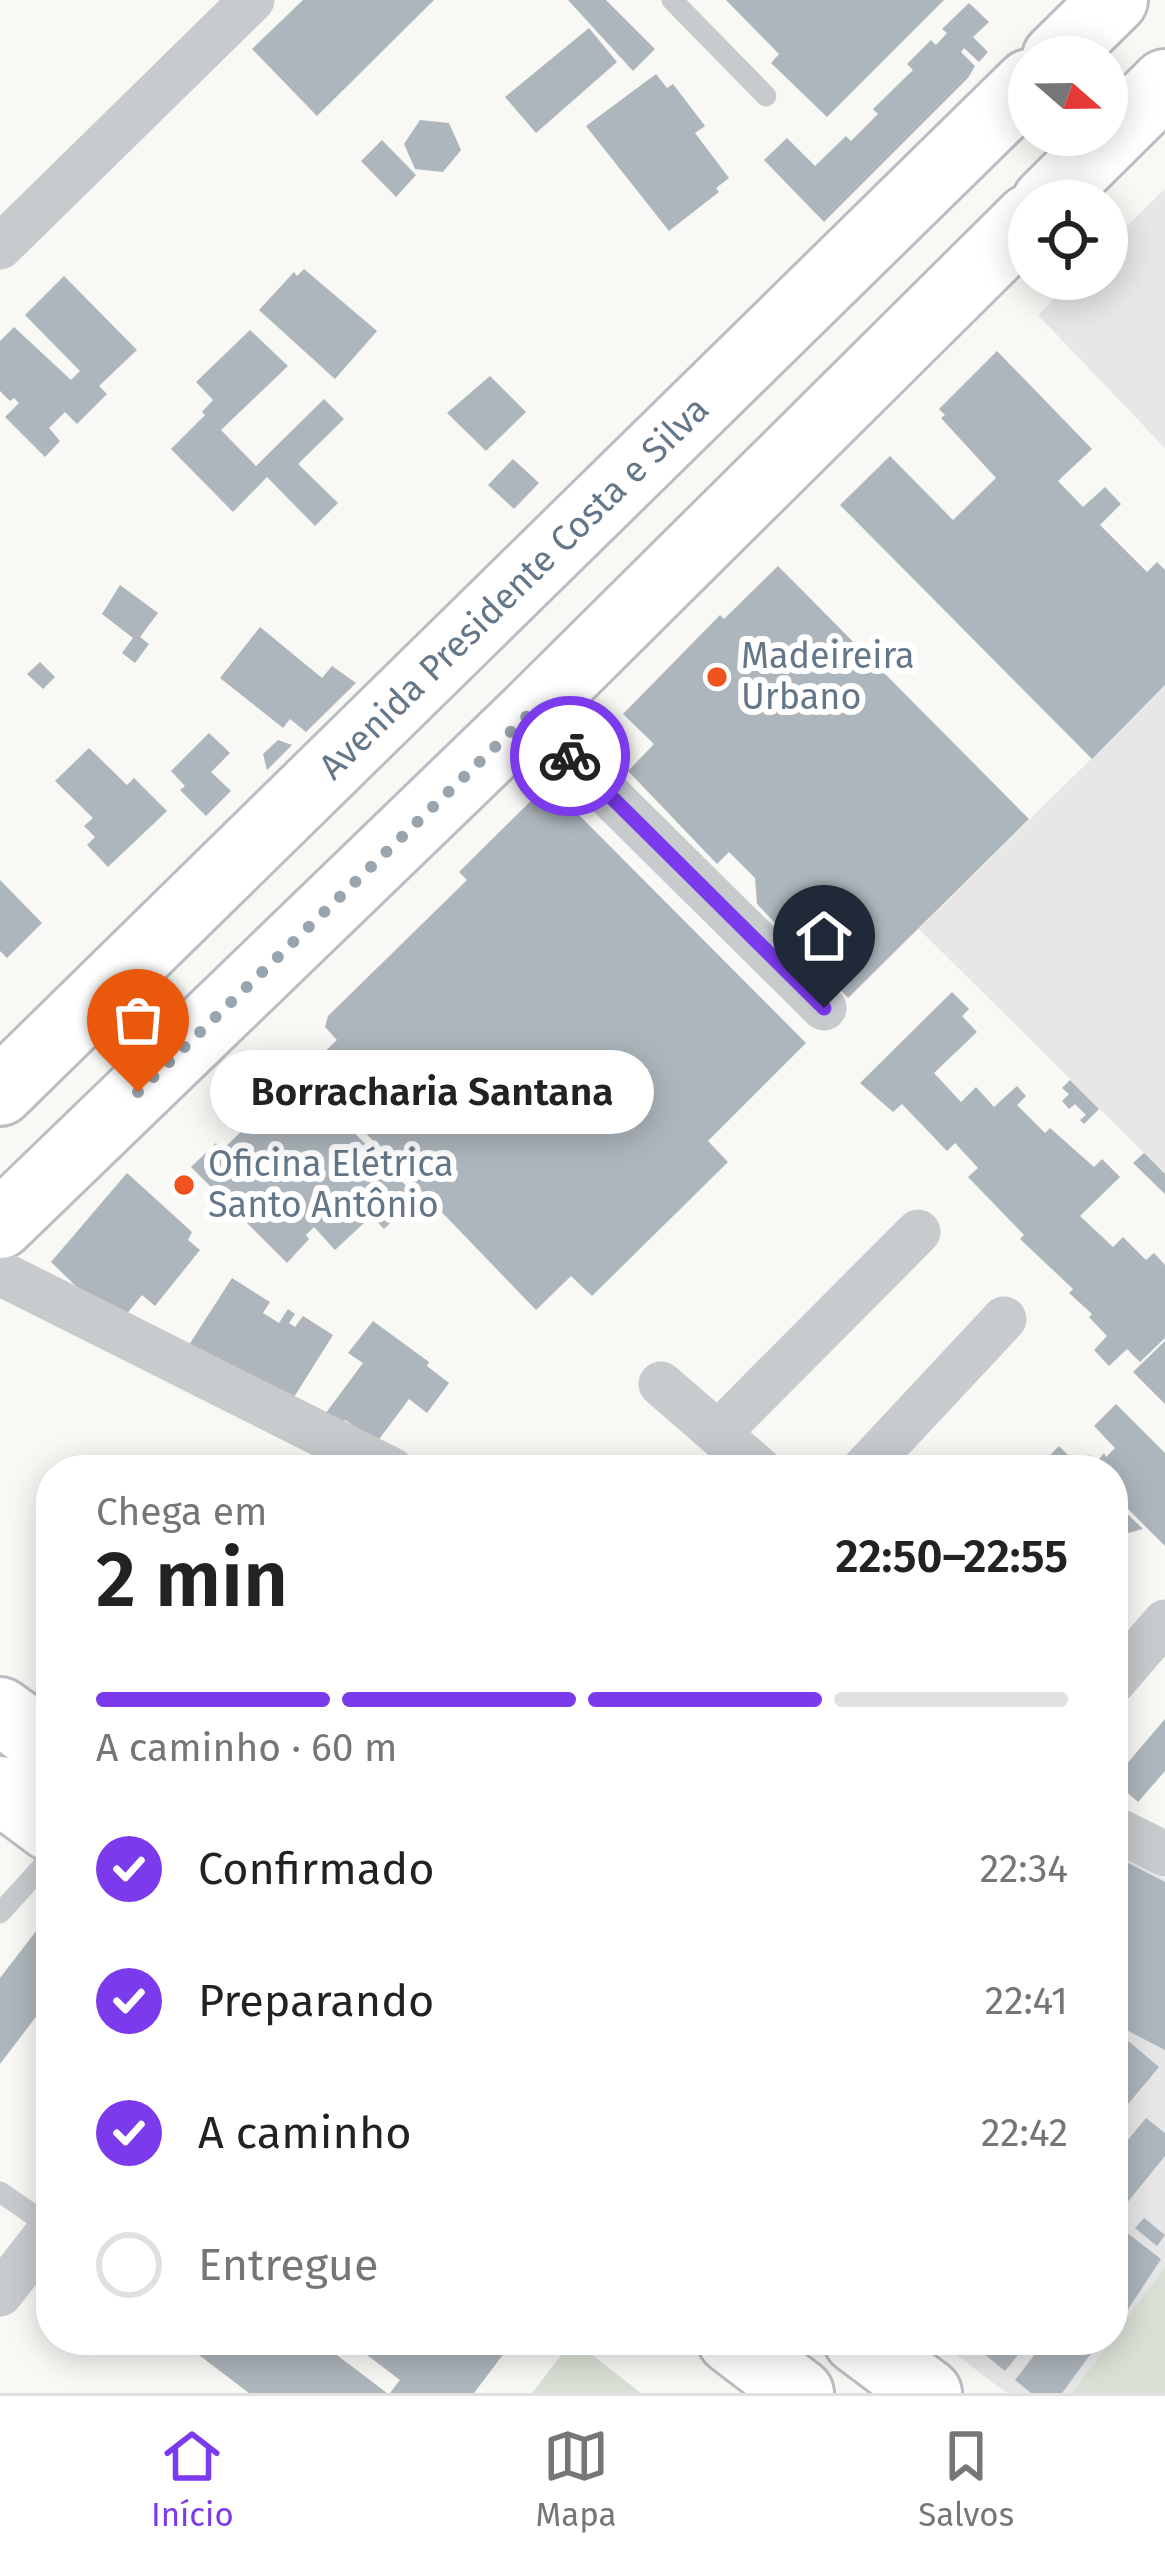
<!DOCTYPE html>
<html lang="pt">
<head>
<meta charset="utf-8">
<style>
	body { margin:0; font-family:"Fira Sans",sans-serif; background:#f6f6f6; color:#222; height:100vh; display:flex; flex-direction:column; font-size:45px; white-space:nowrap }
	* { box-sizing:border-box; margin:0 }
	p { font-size:39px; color:#767676 }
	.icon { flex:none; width:66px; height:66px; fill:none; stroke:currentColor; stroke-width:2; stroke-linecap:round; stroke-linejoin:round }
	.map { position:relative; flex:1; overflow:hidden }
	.details { position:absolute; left:36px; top:1455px; width:1092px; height:900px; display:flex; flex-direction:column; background:#fff; border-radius:48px; box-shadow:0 6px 30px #0003 }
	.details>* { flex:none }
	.needle { width:78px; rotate:110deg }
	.fabs { position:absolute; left:1008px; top:36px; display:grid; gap:24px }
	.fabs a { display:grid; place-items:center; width:120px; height:120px; border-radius:50%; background:#fff; box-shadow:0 6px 30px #0003; font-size:60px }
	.pin { position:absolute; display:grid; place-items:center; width:102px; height:102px; color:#fff; margin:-123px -51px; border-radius:50% 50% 50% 0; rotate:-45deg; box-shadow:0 0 12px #0007 }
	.pin .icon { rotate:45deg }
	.courier { position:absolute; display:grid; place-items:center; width:120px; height:120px; margin:-60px; border:9px solid #7c3aed; border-radius:50%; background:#fff; color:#222; box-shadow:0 3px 15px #0007 }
	.bubble { position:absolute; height:84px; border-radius:42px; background:#fff; box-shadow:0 6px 30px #0003; font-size:39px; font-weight:600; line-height:84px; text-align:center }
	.summary em { font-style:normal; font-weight:600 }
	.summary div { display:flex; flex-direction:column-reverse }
	.summary { display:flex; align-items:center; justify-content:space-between; height:204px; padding:0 60px }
	h1 { font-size:78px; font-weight:600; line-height:90px }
	.bar { display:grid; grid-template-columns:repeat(4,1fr); gap:18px 12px; align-content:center; height:144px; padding:0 60px }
	.bar i { height:15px; border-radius:9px; background:#e0e0e0 }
	.bar .active { background:#7c3aed }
	.bar p { grid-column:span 4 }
	ol { padding:0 60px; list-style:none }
	li { display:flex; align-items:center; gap:36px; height:132px }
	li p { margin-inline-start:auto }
	li .icon { padding:12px; border-radius:50%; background:#7c3aed; color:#fff; stroke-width:4 }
	li:last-child { color:#767676 }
	li i { width:66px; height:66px; border:6px solid #e0e0e0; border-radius:50% }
	.tabs { display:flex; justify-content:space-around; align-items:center; height:168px; border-top:3px solid #e0e0e0; background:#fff; font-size:33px; color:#767676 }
	.tabs a { display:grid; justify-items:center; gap:6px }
	.tabs .active { color:#7c3aed }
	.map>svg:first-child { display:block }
	.built { fill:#e6e7e6 }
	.green { fill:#d9e0d5 }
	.building { fill:#adb6bc; fill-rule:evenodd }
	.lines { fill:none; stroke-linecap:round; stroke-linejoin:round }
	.primary-casing { stroke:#babec2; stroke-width:72 }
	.service { stroke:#c7cbce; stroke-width:21 }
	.minor { stroke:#c7cbce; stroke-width:45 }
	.primary { stroke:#fff; stroke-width:66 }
	.done { stroke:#98a4ae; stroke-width:12; stroke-dasharray:0 21.6 }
	.route { stroke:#7c3aed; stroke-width:15 }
	.poi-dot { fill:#f0531d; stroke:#fff; stroke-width:4.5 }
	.labels { text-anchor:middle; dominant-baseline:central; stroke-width:12; stroke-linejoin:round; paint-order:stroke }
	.street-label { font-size:36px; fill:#647788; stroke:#fff }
	.poi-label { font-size:36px; fill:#647788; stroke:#fff; text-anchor:start }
</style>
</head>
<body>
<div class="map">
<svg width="1165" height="2393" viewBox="0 0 1165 2393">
	<rect width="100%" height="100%" fill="#f8f8f5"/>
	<!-- built -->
	<g class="built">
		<path d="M 1165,189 L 1165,448 L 1038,315 L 1074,279 L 1107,279 L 1107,246 Z"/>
		<path d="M 1165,686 L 1165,1174 L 919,929 Z"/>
		<path d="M 1113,1852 L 1165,1879 L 1165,2267 L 1113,2338 Z"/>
		<path d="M 936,2340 L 1111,2340 L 1072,2393 L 1007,2393 Z"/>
	</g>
	<!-- green -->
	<g class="green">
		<path d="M 1165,2267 L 1165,2393 L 1072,2393 Z"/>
		<path d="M 573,2340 L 641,2393 L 532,2393 Z"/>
	</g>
	<!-- building -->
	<g class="building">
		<path d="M 303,0 L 434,0 L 317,116 L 252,49 Z"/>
		<path d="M 568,0 L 606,0 L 655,49 L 633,71 Z"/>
		<path d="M 726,0 L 944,0 L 827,117 L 771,63 L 779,54 Z"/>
		<path d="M 969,3 L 989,22 L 973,37 L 988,52 L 979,62 L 964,48 L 961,52 L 975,66 L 968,78 L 824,222 L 764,160 L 787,138 L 815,166 L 846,136 L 851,141 L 878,114 L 873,109 L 913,70 L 907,64 L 931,40 L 936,45 L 947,33 L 942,29 Z"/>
		<path d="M 589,28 L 617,62 L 536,133 L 505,97 Z"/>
		<path d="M 656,74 L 667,88 L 673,84 L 705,126 L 695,133 L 729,178 L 716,188 L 719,192 L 669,231 L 586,126 Z"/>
		<path d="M 420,120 L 449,123 L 461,150 L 443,172 L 415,169 L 404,144 Z"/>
		<path d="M 382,140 L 416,175 L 396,197 L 361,161 Z"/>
		<path d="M 304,269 L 377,331 L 335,379 L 259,310 L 294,272 L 297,276 Z"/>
		<path d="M 64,276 L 137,350 L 99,386 L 107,394 L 77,424 L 65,412 L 49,428 L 60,441 L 45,457 L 5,417 L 19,403 L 14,398 L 10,401 L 0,391 L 0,341 L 14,327 L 71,380 L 80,371 L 25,315 Z"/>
		<path d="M 250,330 L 288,366 L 221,430 L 256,466 L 324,399 L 344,419 L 298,464 L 338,503 L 315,526 L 267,477 L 233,512 L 171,449 L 205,415 L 202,412 L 213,400 L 196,382 Z"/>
		<path d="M 997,351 L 1092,449 L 1058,481 L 1083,507 L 1105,487 L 1121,504 L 1100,525 L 1147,572 L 1157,562 L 1165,570 L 1165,685 L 1092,759 L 840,505 L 890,456 L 953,520 L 996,478 L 941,418 L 945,415 L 939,409 Z"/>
		<path d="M 490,376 L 526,412 L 486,451 L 447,413 Z"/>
		<path d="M 513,459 L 539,483 L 514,509 L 488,485 Z"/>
		<path d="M 778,566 L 1029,819 L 848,998 L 757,904 L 755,878 L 729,852 L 717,864 L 628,771 L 654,744 L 623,714 L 720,615 L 724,619 Z"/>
		<path d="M 120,585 L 158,613 L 140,637 L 149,644 L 135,663 L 122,653 L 133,638 L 102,614 Z"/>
		<path d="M 260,627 L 322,678 L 332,666 L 356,683 L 306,732 L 290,719 L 283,728 L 220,678 Z"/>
		<path d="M 40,662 L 55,677 L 43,689 L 27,674 Z"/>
		<path d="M 209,733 L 230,753 L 211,772 L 231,791 L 206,816 L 180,790 L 185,786 L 171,771 Z"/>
		<path d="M 278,740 L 292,745 L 267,770 L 263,754 Z"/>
		<path d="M 89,748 L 127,785 L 134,778 L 167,811 L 108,867 L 87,845 L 95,837 L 84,826 L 93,818 L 55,781 Z"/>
		<path d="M 548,784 L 806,1043 L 708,1141 L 728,1162 L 592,1296 L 571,1276 L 536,1310 L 305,1070 L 337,1040 L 325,1027 L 328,1016 L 467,880 L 459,872 Z"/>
		<path d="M 0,880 L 42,923 L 7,958 L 0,951 Z"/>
		<path d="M 952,992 L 969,1009 L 962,1016 L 977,1032 L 934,1073 L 961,1102 L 976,1087 L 994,1107 L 1017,1086 L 1026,1096 L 1017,1105 L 1045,1133 L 1050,1128 L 1094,1167 L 1102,1159 L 1120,1177 L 1080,1216 L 1113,1247 L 1123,1237 L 1146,1260 L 1154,1253 L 1165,1265 L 1165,1338 L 1140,1362 L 1127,1349 L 1109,1366 L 1094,1350 L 1107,1336 L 1089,1317 L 1092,1314 L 1069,1293 L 1073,1289 L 1020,1239 L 1024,1235 L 968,1177 L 978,1168 L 955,1143 L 947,1151 L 902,1104 L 893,1112 L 860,1083 Z"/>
		<path d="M 299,1076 L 417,1197 L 384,1229 L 350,1194 L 343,1201 L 364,1223 L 335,1250 L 314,1227 L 306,1235 L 309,1239 L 287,1263 L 191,1167 L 216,1143 L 222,1150 ZM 278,1189 L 302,1215 L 294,1223 L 268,1197 Z"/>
		<path d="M 1070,1080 L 1099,1109 L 1084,1124 L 1080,1120 L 1086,1115 L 1075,1104 L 1069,1109 L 1062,1101 L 1069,1094 L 1062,1088 Z"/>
		<path d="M 1144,1153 L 1165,1174 L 1165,1194 L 1133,1163 Z"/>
		<path d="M 127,1173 L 192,1232 L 188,1240 L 200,1250 L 155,1306 L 142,1295 L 125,1316 L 81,1291 L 51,1262 Z"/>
		<path d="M 232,1278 L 270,1302 L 263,1313 L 279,1323 L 288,1309 L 295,1314 L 289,1323 L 295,1327 L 303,1316 L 333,1335 L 289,1405 L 185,1351 Z"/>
		<path d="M 373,1321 L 429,1362 L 427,1366 L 449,1383 L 427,1413 L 409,1399 L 377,1442 L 345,1420 L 334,1435 L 317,1425 L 363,1363 L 348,1353 Z"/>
		<path d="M 1165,1341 L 1165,1404 L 1133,1372 Z"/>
		<path d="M 1116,1404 L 1165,1453 L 1165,1546 L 1113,1494 L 1113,1470 L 1035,1470 L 1059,1446 L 1079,1466 L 1090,1455 L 1097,1462 L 1104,1453 L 1106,1457 L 1115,1448 L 1094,1426 Z"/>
		<path d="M 1113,1500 L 1143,1529 L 1113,1537 Z"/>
		<path d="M 1165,1719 L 1165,1771 L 1138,1802 L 1113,1780 Z"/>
		<path d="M 1113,1855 L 1165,1882 L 1165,2050 L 1113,2023 Z"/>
		<path d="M 40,1926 L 51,1935 L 51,1997 L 0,2064 L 0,1978 Z"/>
		<path d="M 1127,2040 L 1159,2067 L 1113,2122 L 1113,2057 Z"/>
		<path d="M 1146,2118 L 1165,2133 L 1165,2156 L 1113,2220 L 1113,2158 Z"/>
		<path d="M 1144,2218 L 1165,2235 L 1157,2246 L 1135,2228 Z"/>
		<path d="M 1126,2232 L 1161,2259 L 1123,2317 L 1120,2315 L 1113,2324 L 1113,2250 Z"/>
		<path d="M 179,2340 L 317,2340 L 387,2393 L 249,2393 Z"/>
		<path d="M 347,2340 L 497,2340 L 508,2348 L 474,2393 L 390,2393 L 400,2380 Z"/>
		<path d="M 967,2340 L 1030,2340 L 1005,2371 Z"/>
		<path d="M 1046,2340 L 1101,2340 L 1062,2393 L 1031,2393 L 1015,2380 Z"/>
	</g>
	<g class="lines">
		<defs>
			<g id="primary">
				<path d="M 1056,57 L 1114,0"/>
				<path d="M 1046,201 L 1165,83"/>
				<path id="s1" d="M 0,1092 L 1029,83"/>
				<path d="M 0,1225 L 528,715 L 1029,218"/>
				<path d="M 0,1711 L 51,1748"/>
				<path d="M 0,1790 L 51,1828"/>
				<path d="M 731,2340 L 800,2393"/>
				<path d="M 857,2340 L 928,2393"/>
			</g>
		</defs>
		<!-- primary casing -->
		<use href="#primary" class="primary-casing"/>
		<!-- service -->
		<g class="service">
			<path d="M 672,0 L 766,96"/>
			<path d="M 0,1913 L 51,1857"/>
			<path d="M 0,2192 L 51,2227"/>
		</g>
		<!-- minor -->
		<g class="minor">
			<path d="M 0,247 L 252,0"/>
			<path d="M 528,715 L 824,1008"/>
			<path d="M 0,1273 L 392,1470"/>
			<path d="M 661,1384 L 760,1470"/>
			<path d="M 719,1432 L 918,1232"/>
			<path d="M 863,1470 L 1004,1319"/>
			<path d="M 1113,1682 L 1165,1622"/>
			<path d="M 1113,1828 L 1165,1854"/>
			<path d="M 0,2294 L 51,2229"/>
		</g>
		<!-- primary -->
		<use href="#primary" class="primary"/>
	</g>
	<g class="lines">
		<!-- done -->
		<path class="done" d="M 138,1092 L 528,715 L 570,756"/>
		<!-- route -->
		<path class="route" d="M 570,756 L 824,1008"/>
	</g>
	<!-- markers -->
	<g class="poi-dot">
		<circle cx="717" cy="677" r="12"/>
		<circle cx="184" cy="1185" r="12"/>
	</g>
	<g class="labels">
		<!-- street labels -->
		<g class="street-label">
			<text stroke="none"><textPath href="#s1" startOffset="720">Avenida Presidente Costa e Silva</textPath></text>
		</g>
		<!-- poi labels -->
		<g class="poi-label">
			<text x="741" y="656">Madeireira<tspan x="741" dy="41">Urbano</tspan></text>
			<text x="208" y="1164">Oficina Elétrica<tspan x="208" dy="41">Santo Antônio</tspan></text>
		</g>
	</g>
</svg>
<div class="fabs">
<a><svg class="needle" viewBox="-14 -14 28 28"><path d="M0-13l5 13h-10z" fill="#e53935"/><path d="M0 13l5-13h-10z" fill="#767676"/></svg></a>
<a><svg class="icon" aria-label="locate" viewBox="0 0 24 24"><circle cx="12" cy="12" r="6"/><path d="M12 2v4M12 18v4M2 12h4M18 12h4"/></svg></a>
</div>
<div class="pin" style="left:138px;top:1092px;background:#ea580c"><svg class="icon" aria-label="bag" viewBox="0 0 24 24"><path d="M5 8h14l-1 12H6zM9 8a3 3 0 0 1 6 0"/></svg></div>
<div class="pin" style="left:824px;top:1008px;background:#1f2937"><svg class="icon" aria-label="home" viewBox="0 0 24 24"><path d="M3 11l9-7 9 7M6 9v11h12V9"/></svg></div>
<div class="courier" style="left:570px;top:756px"><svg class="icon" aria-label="bike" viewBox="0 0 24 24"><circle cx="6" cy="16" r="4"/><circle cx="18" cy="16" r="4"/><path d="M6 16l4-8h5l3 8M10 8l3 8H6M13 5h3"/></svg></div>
<div class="bubble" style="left:210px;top:1050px;width:444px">Borracharia Santana</div>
<section class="details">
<div class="summary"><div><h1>2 min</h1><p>Chega em</p></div><em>22:50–22:55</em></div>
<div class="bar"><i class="active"></i><i class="active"></i><i class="active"></i><i></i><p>A caminho · 60 m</p></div>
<ol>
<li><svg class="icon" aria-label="check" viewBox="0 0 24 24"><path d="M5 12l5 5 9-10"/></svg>Confirmado<p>22:34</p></li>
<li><svg class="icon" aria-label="check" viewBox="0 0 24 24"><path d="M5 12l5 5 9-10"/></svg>Preparando<p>22:41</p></li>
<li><svg class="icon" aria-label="check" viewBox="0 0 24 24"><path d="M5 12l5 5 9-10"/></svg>A caminho<p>22:42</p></li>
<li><i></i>Entregue</li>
</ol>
</section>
</div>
<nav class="tabs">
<a class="active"><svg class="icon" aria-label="home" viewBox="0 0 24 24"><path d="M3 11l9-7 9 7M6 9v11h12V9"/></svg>Início</a>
<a><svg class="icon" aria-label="map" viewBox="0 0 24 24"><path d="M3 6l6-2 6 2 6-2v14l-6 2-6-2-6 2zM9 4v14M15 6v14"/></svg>Mapa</a>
<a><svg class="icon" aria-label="saved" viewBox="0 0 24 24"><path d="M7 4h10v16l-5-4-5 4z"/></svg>Salvos</a>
</nav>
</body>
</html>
